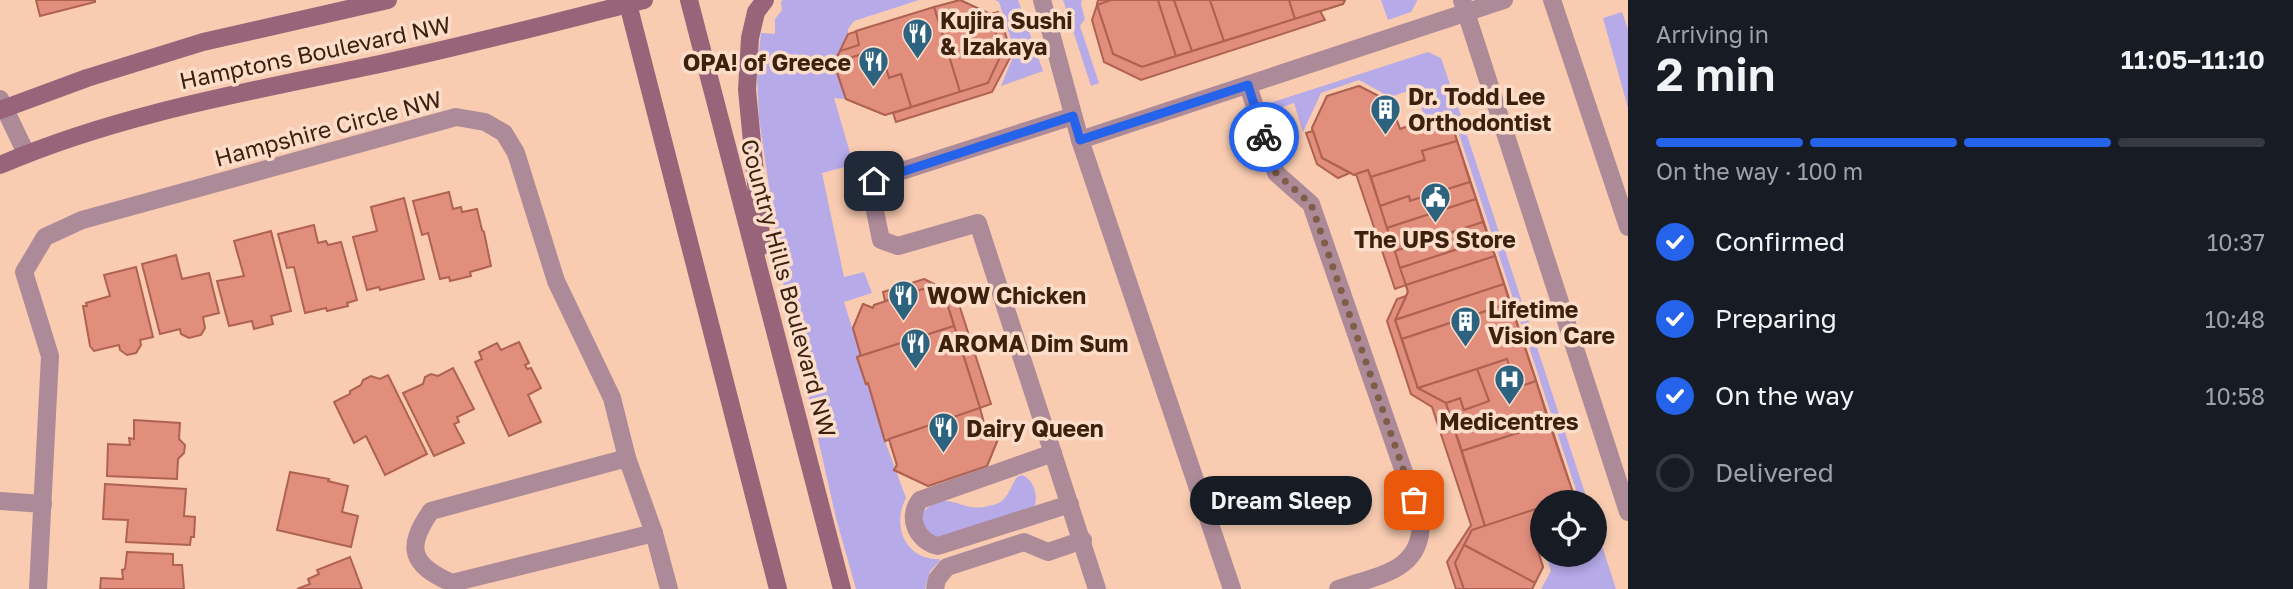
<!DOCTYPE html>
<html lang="en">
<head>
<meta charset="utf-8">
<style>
	body { margin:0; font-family:"Golos Text",sans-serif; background:#20242c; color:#f1f3f6; height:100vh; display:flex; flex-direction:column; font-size:26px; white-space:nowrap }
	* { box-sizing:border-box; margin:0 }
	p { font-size:23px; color:#9ea1a6 }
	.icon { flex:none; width:38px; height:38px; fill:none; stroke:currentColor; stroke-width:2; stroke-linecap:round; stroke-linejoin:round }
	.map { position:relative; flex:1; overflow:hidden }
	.sheet { display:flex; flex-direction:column; background:#171b24; width:665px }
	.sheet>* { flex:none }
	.tools { position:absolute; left:1530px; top:490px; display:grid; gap:14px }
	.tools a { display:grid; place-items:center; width:77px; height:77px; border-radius:50%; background:#171b24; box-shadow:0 4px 10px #0003; font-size:35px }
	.pin { position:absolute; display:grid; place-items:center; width:60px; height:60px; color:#fff; margin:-30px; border-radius:14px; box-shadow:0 4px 10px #0006 }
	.courier { position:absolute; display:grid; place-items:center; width:70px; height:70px; margin:-35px; border:5px solid #2563eb; border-radius:50%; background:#fff; color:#222; box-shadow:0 2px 9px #0007 }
	.bubble { position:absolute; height:49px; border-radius:24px; background:#171b24; box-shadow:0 4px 10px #0003; font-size:23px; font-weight:600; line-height:49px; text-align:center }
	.summary em { font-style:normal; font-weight:600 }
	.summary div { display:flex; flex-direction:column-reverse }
	.summary { display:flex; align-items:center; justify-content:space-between; height:119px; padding:0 28px }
	h1 { font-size:46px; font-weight:600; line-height:52px }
	.bar { display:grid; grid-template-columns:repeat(4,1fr); gap:10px 7px; align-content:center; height:84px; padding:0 28px }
	.bar i { height:9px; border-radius:5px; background:#363941 }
	.bar .active { background:#2563eb }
	.bar p { grid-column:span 4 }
	ol { padding:0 28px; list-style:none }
	li { display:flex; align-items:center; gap:21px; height:77px }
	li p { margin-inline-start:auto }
	li .icon { padding:7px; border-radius:50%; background:#2563eb; color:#fff; stroke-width:4 }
	li:last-child { color:#9ea1a6 }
	li i { width:38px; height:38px; border:4px solid #363941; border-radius:50% }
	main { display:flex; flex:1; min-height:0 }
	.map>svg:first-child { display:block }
	.green { fill:#b6aae8 }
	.building { fill:#e18e7d; stroke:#b06252; stroke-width:2 }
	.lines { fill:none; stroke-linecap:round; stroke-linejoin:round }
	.lane { stroke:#ad8a98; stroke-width:18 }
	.street { stroke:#ad8a98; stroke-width:18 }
	.secondary { stroke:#976479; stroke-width:18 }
	.done { stroke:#7f5d48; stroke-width:7; stroke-dasharray:0 12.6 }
	.route { stroke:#2563eb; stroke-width:9 }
	.labels { text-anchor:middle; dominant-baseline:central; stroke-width:7; stroke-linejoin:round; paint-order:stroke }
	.poi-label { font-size:23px; font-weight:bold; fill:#3d210f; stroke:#fbddca; text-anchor:start }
	.street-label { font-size:23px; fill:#3d210f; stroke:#fbddca }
</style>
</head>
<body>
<main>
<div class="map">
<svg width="1628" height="589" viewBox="0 0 1628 589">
	<rect width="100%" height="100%" fill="#f9ccb1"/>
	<!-- green -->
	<g class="green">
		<path d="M 783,0 L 919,0 L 854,21 L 848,29 L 848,34 L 834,63 L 846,99 L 834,98 L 853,163 L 852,165 L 822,173 L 844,277 L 864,272 L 872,293 L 844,302 L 861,356 L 858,357 L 866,384 L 868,383 L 885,441 L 906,498 C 891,526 906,560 939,559 L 940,561 L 930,571 L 925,589 L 856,589 L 836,518 L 784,289 L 759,118 L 757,76 L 761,33 L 775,34 L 775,19 L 782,10 L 781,2 Z"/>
		<path d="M 995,0 L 1018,0 L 1043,71 L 1001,86 L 1015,52 L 999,2 Z"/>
		<path d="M 1063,0 L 1082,0 L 1081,4 L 1085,19 L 1080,26 L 1099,83 L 1091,86 Z"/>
		<path d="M 1381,0 L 1417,0 L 1417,1 L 1411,12 L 1388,20 Z"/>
		<path d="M 1622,12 L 1628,29 L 1628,108 L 1603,18 Z"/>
		<path d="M 1428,52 L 1441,58 L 1461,116 L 1450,120 L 1426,121 L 1419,100 L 1405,92 L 1390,97 L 1359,80 L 1321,93 L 1303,132 L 1294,103 L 1268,112 L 1267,104 Z"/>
		<path d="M 1465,129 L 1588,502 L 1580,502 L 1458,131 Z"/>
		<path d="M 1022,475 C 1033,479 1038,494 1035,505 L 1030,509 L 938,540 L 923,530 L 922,513 C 948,486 960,514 988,506 C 993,505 999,504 1003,500 C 1009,495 1012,484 1017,477 Z"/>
		<path d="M 1594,521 L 1616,589 L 1541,589 L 1551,571 L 1546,555 L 1594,555 Z"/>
	</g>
	<!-- building -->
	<g class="building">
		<path d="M 36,0 L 95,0 L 95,2 L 40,16 Z"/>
		<path d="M 960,0 L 990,14 L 1002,53 L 988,83 L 885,115 L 846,99 L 834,63 L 848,34 Z"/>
		<path d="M 960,0 L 990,14 L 1002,53 L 988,83 L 960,92 L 934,7 Z"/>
		<path d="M 1098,0 L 1345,0 L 1343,4 L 1142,67 L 1113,54 L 1097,5 Z"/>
		<path d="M 1111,0 L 1158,0 L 1176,56 L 1142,67 L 1113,54 L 1097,5 Z"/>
		<path d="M 1158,0 L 1174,0 L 1192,51 L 1176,56 Z"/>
		<path d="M 1174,0 L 1210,0 L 1224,41 L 1192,51 Z"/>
		<path d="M 1210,0 L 1289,0 L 1295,19 L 1224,41 Z"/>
		<path d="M 1289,0 L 1345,0 L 1343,4 L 1295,19 Z"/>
		<path d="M 1097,5 L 1113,54 L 1142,67 L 1320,11 L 1325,20 L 1141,80 L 1104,62 L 1092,20 Z"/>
		<path d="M 934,7 L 960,92 L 911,107 L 901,74 L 889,78 L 882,55 L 876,56 L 872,51 L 834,63 L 840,51 L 859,45 L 856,31 Z"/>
		<path d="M 998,12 L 1012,54 L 992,92 L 896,122 L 893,113 L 988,83 L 1002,53 L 990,14 Z"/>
		<path d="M 872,51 L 876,56 L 882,55 L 889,78 L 901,74 L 911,107 L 885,115 L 846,99 L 834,63 Z"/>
		<path d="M 1359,86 L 1390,102 L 1400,129 L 1448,113 L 1576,502 L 1542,502 L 1542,536 L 1534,539 L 1543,567 L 1532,589 L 1464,589 L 1455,563 L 1472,530 L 1485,526 L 1462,451 L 1446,403 L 1418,388 L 1395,320 L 1408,292 L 1368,170 L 1354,175 L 1322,158 L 1312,128 L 1327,96 Z"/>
		<path d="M 1359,86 L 1390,102 L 1400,129 L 1448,113 L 1457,141 L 1422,151 L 1425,160 L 1371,177 L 1368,170 L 1354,175 L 1322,158 L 1312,128 L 1327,96 Z"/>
		<path d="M 1313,131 L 1322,158 L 1350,173 L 1338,178 L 1317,164 L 1306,133 Z"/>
		<path d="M 1457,141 L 1470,182 L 1410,201 L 1409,196 L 1380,206 L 1371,177 L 1425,160 L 1422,151 Z"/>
		<path d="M 1368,170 L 1406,285 L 1395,289 L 1356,174 Z"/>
		<path d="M 1470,182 L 1476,199 L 1387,228 L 1380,206 L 1409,196 L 1410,201 Z"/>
		<path d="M 449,192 L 453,209 L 461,207 L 462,212 L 477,209 L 482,230 L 484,232 L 491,266 L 470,272 L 471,276 L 450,281 L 449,277 L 440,279 L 428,233 L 422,235 L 413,201 Z"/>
		<path d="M 404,198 L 424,279 L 380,290 L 379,287 L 367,290 L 353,237 L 377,231 L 371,207 Z"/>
		<path d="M 1476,199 L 1483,222 L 1395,251 L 1387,228 Z"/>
		<path d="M 1483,222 L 1489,239 L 1400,268 L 1395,251 Z"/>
		<path d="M 314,225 L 318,243 L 326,241 L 328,245 L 341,242 L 357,300 L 347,303 L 348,306 L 327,311 L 326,308 L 305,313 L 294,267 L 287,268 L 278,234 Z"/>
		<path d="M 271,231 L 291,311 L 271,316 L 273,324 L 254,329 L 252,321 L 229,326 L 217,281 L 244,276 L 234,241 Z"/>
		<path d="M 1489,239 L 1495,256 L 1406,285 L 1400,268 Z"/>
		<path d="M 176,255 L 182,279 L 209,273 L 219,313 L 203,317 L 205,328 L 201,335 L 189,338 L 181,334 L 180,329 L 160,334 L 142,264 Z"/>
		<path d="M 1495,256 L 1504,284 L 1395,320 L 1408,292 L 1406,285 Z"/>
		<path d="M 136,267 L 153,337 L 140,340 L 141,345 L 136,353 L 127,355 L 120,350 L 119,345 L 94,351 L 90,346 L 83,306 L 87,306 L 86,303 L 110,296 L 104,275 Z"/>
		<path d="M 924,279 L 956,295 L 991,404 L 980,408 L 946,300 L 923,289 L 885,301 L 883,292 Z"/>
		<path d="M 1504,284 L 1510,303 L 1402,339 L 1395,320 Z"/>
		<path d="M 923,289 L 946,300 L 987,434 L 998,439 L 987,466 L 928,486 L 894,470 L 897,465 L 889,439 L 885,441 L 868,383 L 866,384 L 857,357 L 861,356 L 853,328 L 863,304 L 873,308 L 874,305 Z"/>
		<path d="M 923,289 L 946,300 L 954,326 L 861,356 L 853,328 L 863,304 L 873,308 L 874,305 Z"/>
		<path d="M 1406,296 L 1395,320 L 1418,388 L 1446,403 L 1485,526 L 1472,530 L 1455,563 L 1464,589 L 1456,589 L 1447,562 L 1471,525 L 1432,407 L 1411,394 L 1387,321 L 1397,299 Z"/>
		<path d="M 1510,303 L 1536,381 L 1516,388 L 1507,359 L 1418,388 L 1402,339 Z"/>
		<path d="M 954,326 L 980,408 L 885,441 L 868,383 L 866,384 L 857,357 Z"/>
		<path d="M 519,342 L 529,363 L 525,365 L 527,369 L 531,368 L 541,388 L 528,395 L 541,422 L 509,436 L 475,362 L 482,359 L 479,352 L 497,343 L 501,350 Z"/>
		<path d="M 1507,359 L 1516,388 L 1536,381 L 1549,423 L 1462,451 L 1446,403 L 1460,398 L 1464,410 L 1489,401 L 1477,369 Z"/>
		<path d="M 453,368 L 474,409 L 457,417 L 459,422 L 454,424 L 464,443 L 434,456 L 403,393 L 423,384 L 425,377 L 431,374 L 438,376 Z"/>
		<path d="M 1477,369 L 1489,401 L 1464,410 L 1460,398 L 1446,403 L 1418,388 Z"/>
		<path d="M 388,375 L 427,454 L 385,475 L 366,436 L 354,443 L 334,402 L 350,394 L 350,391 L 361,385 L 363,380 L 371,376 L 380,379 Z"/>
		<path d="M 980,408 L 987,434 L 998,439 L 987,466 L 928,486 L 894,470 L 897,465 L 889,439 Z"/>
		<path d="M 134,420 L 180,423 L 179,439 L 185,445 L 184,453 L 178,459 L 177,479 L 107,476 L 108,444 L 130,445 L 129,438 L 134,439 Z"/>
		<path d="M 1549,423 L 1576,502 L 1542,502 L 1542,507 L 1485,526 L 1462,451 Z"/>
		<path d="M 290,472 L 329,479 L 328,481 L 348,486 L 342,512 L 358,516 L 351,547 L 277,530 Z"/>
		<path d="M 105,484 L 186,489 L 184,516 L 195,517 L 194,537 L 191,537 L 190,545 L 126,542 L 128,520 L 103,519 Z"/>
		<path d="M 1542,507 L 1542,536 L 1534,539 L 1543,567 L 1535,583 L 1464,545 L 1472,530 Z"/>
		<path d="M 1464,545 L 1535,583 L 1532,589 L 1464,589 L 1455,563 Z"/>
		<path d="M 127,552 L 173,554 L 173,565 L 182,565 L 184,589 L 100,589 L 101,578 L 123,579 L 122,570 L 125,569 Z"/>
		<path d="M 350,557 L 362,589 L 297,589 L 310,584 L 308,579 L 319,574 L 317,570 Z"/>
	</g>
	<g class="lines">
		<!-- lane -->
		<g class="lane">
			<path d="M 1042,0 L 1080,140 L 1232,589"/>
			<path d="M 1462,0 L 1628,512"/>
			<path d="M 1552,0 L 1628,227"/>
			<path d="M 1248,85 L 1276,173 L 1311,204 L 1421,521 C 1422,572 1378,575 1338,589"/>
			<path d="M 1073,116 L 880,178 L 870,187 L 881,240 L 898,246 L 978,223 L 1097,589"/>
			<path d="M 1080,140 L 1504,0"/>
			<path d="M 1053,453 L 920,500 C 906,518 917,541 938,546 L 1070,504"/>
			<path d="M 935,589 L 937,579 L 947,567 L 1024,542 L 1048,552 L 1083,540"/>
		</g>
		<!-- street -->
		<g class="street">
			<path d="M 0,99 L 26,153"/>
			<path d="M 627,458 L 431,511 C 405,548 411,565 452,583 L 654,533"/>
			<path d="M 0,501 L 43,504"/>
			<path d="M 38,589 L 50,356 L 24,272 L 45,237 L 82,220 L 456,117 L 485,122 L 504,133 L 516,153 L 556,281 L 612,398 L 627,458 L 654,533 L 669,589"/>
		</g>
		<!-- secondary -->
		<g class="secondary">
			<path d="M 627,0 L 778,589"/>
			<path d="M 689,0 L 842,589"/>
			<path d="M 0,110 L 87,78 L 203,42 L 388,0"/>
			<path d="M 0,165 C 121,113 252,91 380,64 C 469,45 556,22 644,0"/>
			<path d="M 762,246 L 747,90 L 750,38 L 756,12 L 765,0"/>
		</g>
	</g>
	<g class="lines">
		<!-- done -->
		<path class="done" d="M 1264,137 L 1276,173 L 1311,204 L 1414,500"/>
		<!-- route -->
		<path class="route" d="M 874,181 L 1073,116 L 1080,140 L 1248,85 L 1264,137"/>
	</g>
	<!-- icons -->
	<defs>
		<symbol id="restaurant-pin" viewBox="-11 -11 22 30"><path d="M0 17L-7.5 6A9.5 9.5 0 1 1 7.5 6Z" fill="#2d637e" stroke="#fbddca"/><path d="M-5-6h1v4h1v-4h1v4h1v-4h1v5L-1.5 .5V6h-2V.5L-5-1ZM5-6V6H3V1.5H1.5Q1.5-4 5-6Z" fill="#fff"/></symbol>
		<symbol id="building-pin" viewBox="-11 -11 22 30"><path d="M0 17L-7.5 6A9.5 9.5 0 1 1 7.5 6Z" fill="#2d637e" stroke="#fbddca"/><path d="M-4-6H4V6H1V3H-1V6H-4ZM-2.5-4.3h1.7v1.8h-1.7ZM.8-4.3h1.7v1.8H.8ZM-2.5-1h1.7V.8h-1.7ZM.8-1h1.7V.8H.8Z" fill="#fff"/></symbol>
		<symbol id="civic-pin" viewBox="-11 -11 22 30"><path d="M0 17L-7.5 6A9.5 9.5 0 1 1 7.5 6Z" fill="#2d637e" stroke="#fbddca"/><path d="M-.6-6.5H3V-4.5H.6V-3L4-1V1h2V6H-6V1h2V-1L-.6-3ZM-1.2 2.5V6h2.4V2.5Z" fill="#fff"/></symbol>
		<symbol id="hospital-pin" viewBox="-11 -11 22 30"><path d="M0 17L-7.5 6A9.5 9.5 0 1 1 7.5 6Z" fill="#2d637e" stroke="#fbddca"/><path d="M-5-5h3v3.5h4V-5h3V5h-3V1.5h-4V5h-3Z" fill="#fff"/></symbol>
	</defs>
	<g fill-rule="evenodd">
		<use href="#restaurant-pin" x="900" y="16" width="35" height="47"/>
		<use href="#restaurant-pin" x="856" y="44" width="35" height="47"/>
		<use href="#building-pin" x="1368" y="92" width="35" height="47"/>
		<use href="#civic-pin" x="1418" y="180" width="35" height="47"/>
		<use href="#restaurant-pin" x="886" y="278" width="35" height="47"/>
		<use href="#building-pin" x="1448" y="304" width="35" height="47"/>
		<use href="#restaurant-pin" x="898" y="326" width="35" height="47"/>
		<use href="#hospital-pin" x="1492" y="362" width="35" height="47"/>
		<use href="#restaurant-pin" x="926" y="410" width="35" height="47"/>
	</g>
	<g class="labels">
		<!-- poi labels -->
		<g class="poi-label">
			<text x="940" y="20">Kujira Sushi<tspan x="940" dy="26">&amp; Izakaya</tspan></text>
			<text x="851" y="62" text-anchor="end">OPA! of Greece</text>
			<text x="1408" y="96">Dr. Todd Lee<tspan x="1408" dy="26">Orthodontist</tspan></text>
			<text x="1435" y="239" text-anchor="middle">The UPS Store</text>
			<text x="927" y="295">WOW Chicken</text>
			<text x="1488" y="309">Lifetime<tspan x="1488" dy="26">Vision Care</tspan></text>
			<text x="938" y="343">AROMA Dim Sum</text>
			<text x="1509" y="421" text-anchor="middle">Medicentres</text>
			<text x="966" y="428">Dairy Queen</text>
		</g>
		<!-- street labels -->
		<g class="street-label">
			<text transform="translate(315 52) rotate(-12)">Hamptons Boulevard NW</text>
			<text transform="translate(328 128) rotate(-15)">Hampshire Circle NW</text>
			<text transform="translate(789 288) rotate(75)">Country Hills Boulevard NW</text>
		</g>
	</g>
</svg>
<div class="tools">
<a><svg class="icon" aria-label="locate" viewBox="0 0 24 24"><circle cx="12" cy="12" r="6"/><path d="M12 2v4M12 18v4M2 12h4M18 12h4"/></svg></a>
</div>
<div class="pin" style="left:1414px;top:500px;background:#ea580c"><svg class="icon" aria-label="bag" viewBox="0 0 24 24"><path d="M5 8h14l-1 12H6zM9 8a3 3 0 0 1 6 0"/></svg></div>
<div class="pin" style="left:874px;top:181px;background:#1f2937"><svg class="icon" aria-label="home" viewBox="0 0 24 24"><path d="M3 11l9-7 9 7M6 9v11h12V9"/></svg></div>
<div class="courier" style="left:1264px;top:137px"><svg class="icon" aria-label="bike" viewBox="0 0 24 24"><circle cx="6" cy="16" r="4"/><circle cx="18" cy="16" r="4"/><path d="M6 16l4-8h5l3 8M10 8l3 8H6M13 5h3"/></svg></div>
<div class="bubble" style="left:1190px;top:476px;width:182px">Dream Sleep</div>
</div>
<section class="sheet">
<div class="summary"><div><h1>2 min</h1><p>Arriving in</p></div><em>11:05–11:10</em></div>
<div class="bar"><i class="active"></i><i class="active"></i><i class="active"></i><i></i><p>On the way · 100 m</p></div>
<ol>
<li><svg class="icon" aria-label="check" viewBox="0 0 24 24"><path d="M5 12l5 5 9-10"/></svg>Confirmed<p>10:37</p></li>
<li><svg class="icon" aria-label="check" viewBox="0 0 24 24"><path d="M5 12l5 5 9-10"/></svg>Preparing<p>10:48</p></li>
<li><svg class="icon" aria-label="check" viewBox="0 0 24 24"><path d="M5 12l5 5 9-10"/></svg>On the way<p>10:58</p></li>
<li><i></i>Delivered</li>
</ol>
</section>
</main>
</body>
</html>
